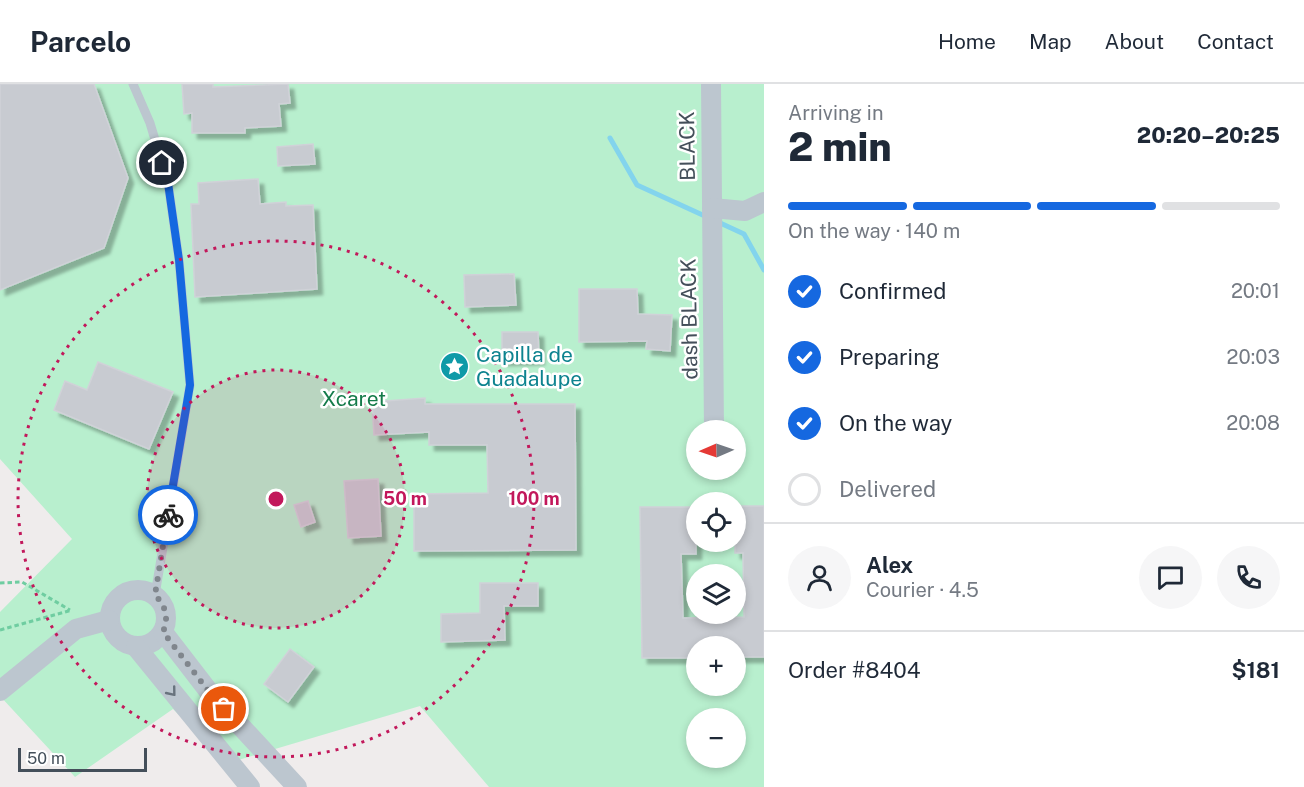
<!DOCTYPE html>
<html lang="en">
<head>
<meta charset="utf-8">
<style>
	body { margin:0; font-family:"Public Sans",sans-serif; background:#f6f6f7; color:#1f2937; height:100vh; display:flex; flex-direction:column; font-size:22px; white-space:nowrap }
	* { box-sizing:border-box; margin:0 }
	p { font-size:20px; color:#747a83 }
	.icon { flex:none; width:33px; height:33px; fill:none; stroke:currentColor; stroke-width:2; stroke-linecap:round; stroke-linejoin:round }
	.map { position:relative; flex:1; overflow:hidden }
	.details { display:flex; flex-direction:column; background:#fff; width:540px }
	.details>* { flex:none }
	.needle { width:39px; rotate:268deg }
	.tools { position:absolute; left:686px; top:336px; display:grid; gap:12px }
	.tools a { display:grid; place-items:center; width:60px; height:60px; border-radius:50%; background:#fff; box-shadow:0 3px 9px #0003; font-size:30px }
	.scale { position:absolute; left:18px; bottom:15px; width:129px; box-sizing:border-box; padding-left:6px; border:3px solid #444f5a; border-top:0; font-size:16px; line-height:21px; white-space:nowrap; color:#444f5a; -webkit-text-stroke:4px #fff; paint-order:stroke }
	.pin { position:absolute; display:grid; place-items:center; width:51px; height:51px; color:#fff; margin:-26px; border:3px solid #fff; border-radius:50%; box-shadow:0 2px 6px #0007 }
	.courier { position:absolute; display:grid; place-items:center; width:60px; height:60px; margin:-30px; border:4px solid #1568e0; border-radius:50%; background:#fff; color:#222; box-shadow:0 2px 8px #0007 }
	.headline em { font-style:normal; font-weight:800 }
	.headline div { display:flex; flex-direction:column-reverse }
	.headline { display:flex; align-items:center; justify-content:space-between; height:102px; padding:0 24px }
	h1 { font-size:39px; font-weight:800; line-height:45px }
	.bar { display:grid; grid-template-columns:repeat(4,1fr); gap:9px 6px; align-content:center; height:72px; padding:0 24px }
	.bar i { height:8px; border-radius:4px; background:#e0e1e3 }
	.bar .active { background:#1568e0 }
	.bar p { grid-column:span 4 }
	.line { display:flex; align-items:center; gap:15px; padding:0 24px; border-top:2px solid #e0e1e3 }
	.line div { flex:1 }
	.round { display:grid; place-items:center; flex:none; width:63px; height:63px; border-radius:32px; background:#f6f6f7 }
	ol { padding:0 24px; list-style:none }
	li { display:flex; align-items:center; gap:18px; height:66px }
	li p { margin-inline-start:auto }
	li .icon { padding:6px; border-radius:50%; background:#1568e0; color:#fff; stroke-width:4 }
	li:last-child { color:#747a83 }
	li i { width:33px; height:33px; border:3px solid #e0e1e3; border-radius:50% }
	header { display:flex; align-items:center; gap:36px; box-sizing:border-box; height:84px; padding:0 30px; background:#fff; border-bottom:2px solid #e0e1e3 }
	header strong { font-size:28px }
	nav { display:flex; gap:33px; margin-inline-start:auto; font-size:21px }
	main { display:flex; flex:1; min-height:0 }
	.map>svg:first-child { display:block }
	.green { fill:#b8efce; fill-rule:evenodd }
	.lines { fill:none; stroke-linecap:round; stroke-linejoin:round }
	.stream { stroke:#83d4ed; stroke-width:5 }
	.building { fill:#c8cbd1; stroke:#d0d2d8; stroke-width:1.5; filter:url(#shadow) }
	.path { stroke:#6fcda1; stroke-width:3; stroke-dasharray:4.5 3; stroke-linecap:butt }
	.lane { stroke:#bcc6cf; stroke-width:9 }
	.street { stroke:#bcc6cf; stroke-width:20 }
	.oneway { stroke:#68737d }
	.done { stroke:#80868d; stroke-width:6; stroke-dasharray:0 10.8 }
	.route { stroke:#1568e0; stroke-width:8 }
	.ring { fill:none; stroke:#c2185b; stroke-width:3; stroke-dasharray:3 6 }
	.labels { text-anchor:middle; dominant-baseline:central; stroke-width:5; stroke-linejoin:round; paint-order:stroke }
	.street-label { font-size:21px; fill:#444f5a; stroke:#fff }
	.culture-label { font-size:21px; fill:#0d838f; stroke:#fff; text-anchor:start }
	.park-label { font-size:21px; fill:#147b4a; stroke:#fff }
	.centre { fill:#c2185b; stroke:#fff; stroke-width:3 }
	.ring-label { font-size:18px; text-anchor:middle; font-weight:bold; fill:#c2185b; stroke:#fff; stroke-width:5; stroke-linejoin:round; paint-order:stroke }
</style>
</head>
<body>
<header>
<strong>Parcelo</strong>
<nav><a>Home</a><a>Map</a><a>About</a><a>Contact</a></nav>
</header>
<main>
<div class="map">
<svg width="764" height="703" viewBox="0 0 764 703">
	<defs>
		<filter id="shadow"><feDropShadow dx="5.5" dy="5.5" stdDeviation="1.5" flood-color="#0004"/></filter>
	</defs>
	<rect width="100%" height="100%" fill="#efecec"/>
	<!-- green -->
	<path class="green" d="M 0,0 L 764,0 L 764,703 L 489,703 L 420,622 L 228,679 L 173,625 L 75,693 L 0,612 L 0,528 L 72,455 L 0,375 ZM 696,346 L 735,346 L 735,386 L 696,386 ZM 696,418 L 735,418 L 735,458 L 696,458 ZM 696,490 L 735,490 L 735,530 L 696,530 ZM 696,562 L 735,562 L 735,602 L 696,602 ZM 696,634 L 735,634 L 735,674 L 696,674 Z"/>
	<g class="lines">
		<!-- stream -->
		<g class="stream">
			<path d="M 610,54 L 637,101 L 707,133"/>
			<path d="M 718,138 L 744,150 L 764,186"/>
		</g>
	</g>
	<!-- building -->
	<g class="building">
		<path d="M 0,0 L 94,0 L 128,94 L 104,164 L 0,206 Z"/>
		<path d="M 182,0 L 213,0 L 213,3 L 288,0 L 290,19 L 279,20 L 281,42 L 245,44 L 245,49 L 192,49 L 192,29 L 184,30 Z"/>
		<path d="M 313,60 L 315,80 L 278,82 L 277,63 Z"/>
		<path d="M 258,95 L 260,120 L 286,118 L 286,122 L 313,121 L 317,205 L 195,213 L 191,120 L 199,120 L 198,99 Z"/>
		<path d="M 514,190 L 516,221 L 465,223 L 464,191 Z"/>
		<path d="M 579,205 L 637,205 L 638,230 L 672,231 L 670,267 L 646,265 L 647,257 L 579,258 Z"/>
		<path d="M 502,248 L 538,248 L 539,275 L 502,276 Z"/>
		<path d="M 98,278 L 173,308 L 149,365 L 54,326 L 65,297 L 87,306 Z"/>
		<path d="M 425,314 L 425,320 L 575,320 L 576,466 L 414,467 L 414,410 L 488,409 L 487,361 L 429,361 L 429,348 L 374,351 L 372,318 Z"/>
		<path d="M 378,395 L 381,452 L 348,454 L 344,397 Z"/>
		<path d="M 308,417 L 315,438 L 301,443 L 294,421 Z"/>
		<path d="M 735,422 L 764,422 L 764,573 L 735,573 L 735,562 L 696,562 L 696,574 L 642,574 L 640,423 L 696,423 L 696,470 L 681,470 L 683,534 L 744,533 L 743,469 L 735,469 Z"/>
		<path d="M 480,499 L 538,499 L 538,522 L 504,522 L 505,556 L 441,558 L 441,530 L 480,529 Z"/>
		<path d="M 290,565 L 314,583 L 288,618 L 264,600 Z"/>
	</g>
	<g class="lines">
		<!-- path -->
		<g class="path">
			<path d="M 0,499 L 22,498 L 70,526"/>
			<path d="M 0,546 L 72,526"/>
		</g>
		<!-- lane -->
		<path class="lane" d="M 133,0 L 150,39 L 168,99 L 179,176 L 190,301 L 155,511"/>
		<!-- street -->
		<g class="street">
			<path d="M 711,0 L 714,346"/>
			<path d="M 712,124 L 745,127 L 764,118"/>
			<circle cx="138" cy="534" r="28"/>
			<path d="M 163,548 L 210,609 L 297,703"/>
			<path d="M 136,563 L 250,703"/>
			<path d="M 0,607 L 76,545 L 109,536"/>
		</g>
	</g>
	<!-- one-way arrows -->
	<defs><path id="oneway-chevron" d="M-2-3.5L2.5 0L-2 3.5" fill="none" stroke-width="1.6" stroke-linecap="round" stroke-linejoin="round" transform="scale(1.5)"/></defs>
	<use class="oneway" href="#oneway-chevron" transform="translate(172 608) rotate(51)"/>
	<g class="lines">
		<!-- done -->
		<path class="done" d="M 168,431 L 155,511 C 166,523 169,533 163,548 L 210,609 L 224,625"/>
		<!-- route -->
		<path class="route" d="M 162,79 L 168,99 L 179,176 L 190,301 L 168,431"/>
	</g>
	<!-- distance rings -->
	<circle cx="276" cy="415" r="129" fill="#c2185b" fill-opacity=".12"/>
	<g class="ring">
		<circle cx="276" cy="415" r="129"/>
		<circle cx="276" cy="415" r="258"/>
	</g>
	<!-- icons -->
	<defs>
		<symbol id="sight-disc" viewBox="-11 -11 22 22"><circle r="9.5" fill="#0f9aa8" stroke="#fff"/><path d="M0-6L1.8-2.2L6-1.7L2.9 1.2L3.7 5.4L0 3.3L-3.7 5.4L-2.9 1.2L-6-1.7L-1.8-2.2Z" fill="#fff"/></symbol>
	</defs>
	<g fill-rule="evenodd">
		<use href="#sight-disc" x="438" y="266" width="33" height="33"/>
	</g>
	<g class="labels">
		<!-- street labels -->
		<g class="street-label">
			<text transform="translate(687 62) rotate(-91)">BLACK</text>
			<text transform="translate(689 235) rotate(-91)">dash BLACK</text>
		</g>
		<!-- culture labels -->
		<g class="culture-label">
			<text x="476" y="270">Capilla de<tspan x="476" dy="24">Guadalupe</tspan></text>
		</g>
		<!-- park labels -->
		<g class="park-label">
			<text x="354" y="314">Xcaret</text>
		</g>
	</g>
	<circle cx="276" cy="415" r="9" class="centre"/>
	<g class="ring-label">
		<text x="405" y="421">50 m</text>
		<text x="534" y="421">100 m</text>
	</g>
</svg>
<div class="tools">
<a><svg class="needle" viewBox="-14 -14 28 28"><path d="M0-13l5 13h-10z" fill="#e53935"/><path d="M0 13l5-13h-10z" fill="#747a83"/></svg></a>
<a><svg class="icon" aria-label="locate" viewBox="0 0 24 24"><circle cx="12" cy="12" r="6"/><path d="M12 2v4M12 18v4M2 12h4M18 12h4"/></svg></a>
<a><svg class="icon" aria-label="layers" viewBox="0 0 24 24"><path d="M12 4l9 5-9 5-9-5zM3 14l9 5 9-5"/></svg></a>
<a>+</a>
<a>−</a>
</div>
<div class="scale">50 m</div>
<div class="pin" style="left:224px;top:625px;background:#ea580c"><svg class="icon" aria-label="bag" viewBox="0 0 24 24"><path d="M5 8h14l-1 12H6zM9 8a3 3 0 0 1 6 0"/></svg></div>
<div class="pin" style="left:162px;top:79px;background:#1f2937"><svg class="icon" aria-label="home" viewBox="0 0 24 24"><path d="M3 11l9-7 9 7M6 9v11h12V9"/></svg></div>
<div class="courier" style="left:168px;top:431px"><svg class="icon" aria-label="bike" viewBox="0 0 24 24"><circle cx="6" cy="16" r="4"/><circle cx="18" cy="16" r="4"/><path d="M6 16l4-8h5l3 8M10 8l3 8H6M13 5h3"/></svg></div>
</div>
<section class="details">
<div class="headline"><div><h1>2 min</h1><p>Arriving in</p></div><em>20:20–20:25</em></div>
<div class="bar"><i class="active"></i><i class="active"></i><i class="active"></i><i></i><p>On the way · 140 m</p></div>
<ol>
<li><svg class="icon" aria-label="check" viewBox="0 0 24 24"><path d="M5 12l5 5 9-10"/></svg>Confirmed<p>20:01</p></li>
<li><svg class="icon" aria-label="check" viewBox="0 0 24 24"><path d="M5 12l5 5 9-10"/></svg>Preparing<p>20:03</p></li>
<li><svg class="icon" aria-label="check" viewBox="0 0 24 24"><path d="M5 12l5 5 9-10"/></svg>On the way<p>20:08</p></li>
<li><i></i>Delivered</li>
</ol>
<div class="line" style="height:108px"><a class="round"><svg class="icon" aria-label="person" viewBox="0 0 24 24"><circle cx="12" cy="8" r="4"/><path d="M4 21q1-7 8-7t8 7"/></svg></a><div><b>Alex</b><p>Courier · 4.5</p></div><a class="round"><svg class="icon" aria-label="chat" viewBox="0 0 24 24"><path d="M4 5h16v11H9l-5 4z"/></svg></a><a class="round"><svg class="icon" aria-label="phone" viewBox="0 0 24 24"><path d="M5 4h4l2 5-3 2q2 4 5 5l2-3 5 2v4C11 20 4 13 5 4z"/></svg></a></div>
<div class="line" style="height:78px"><div>Order #8404</div><b>$181</b></div>
</section>
</main>
</body>
</html>
